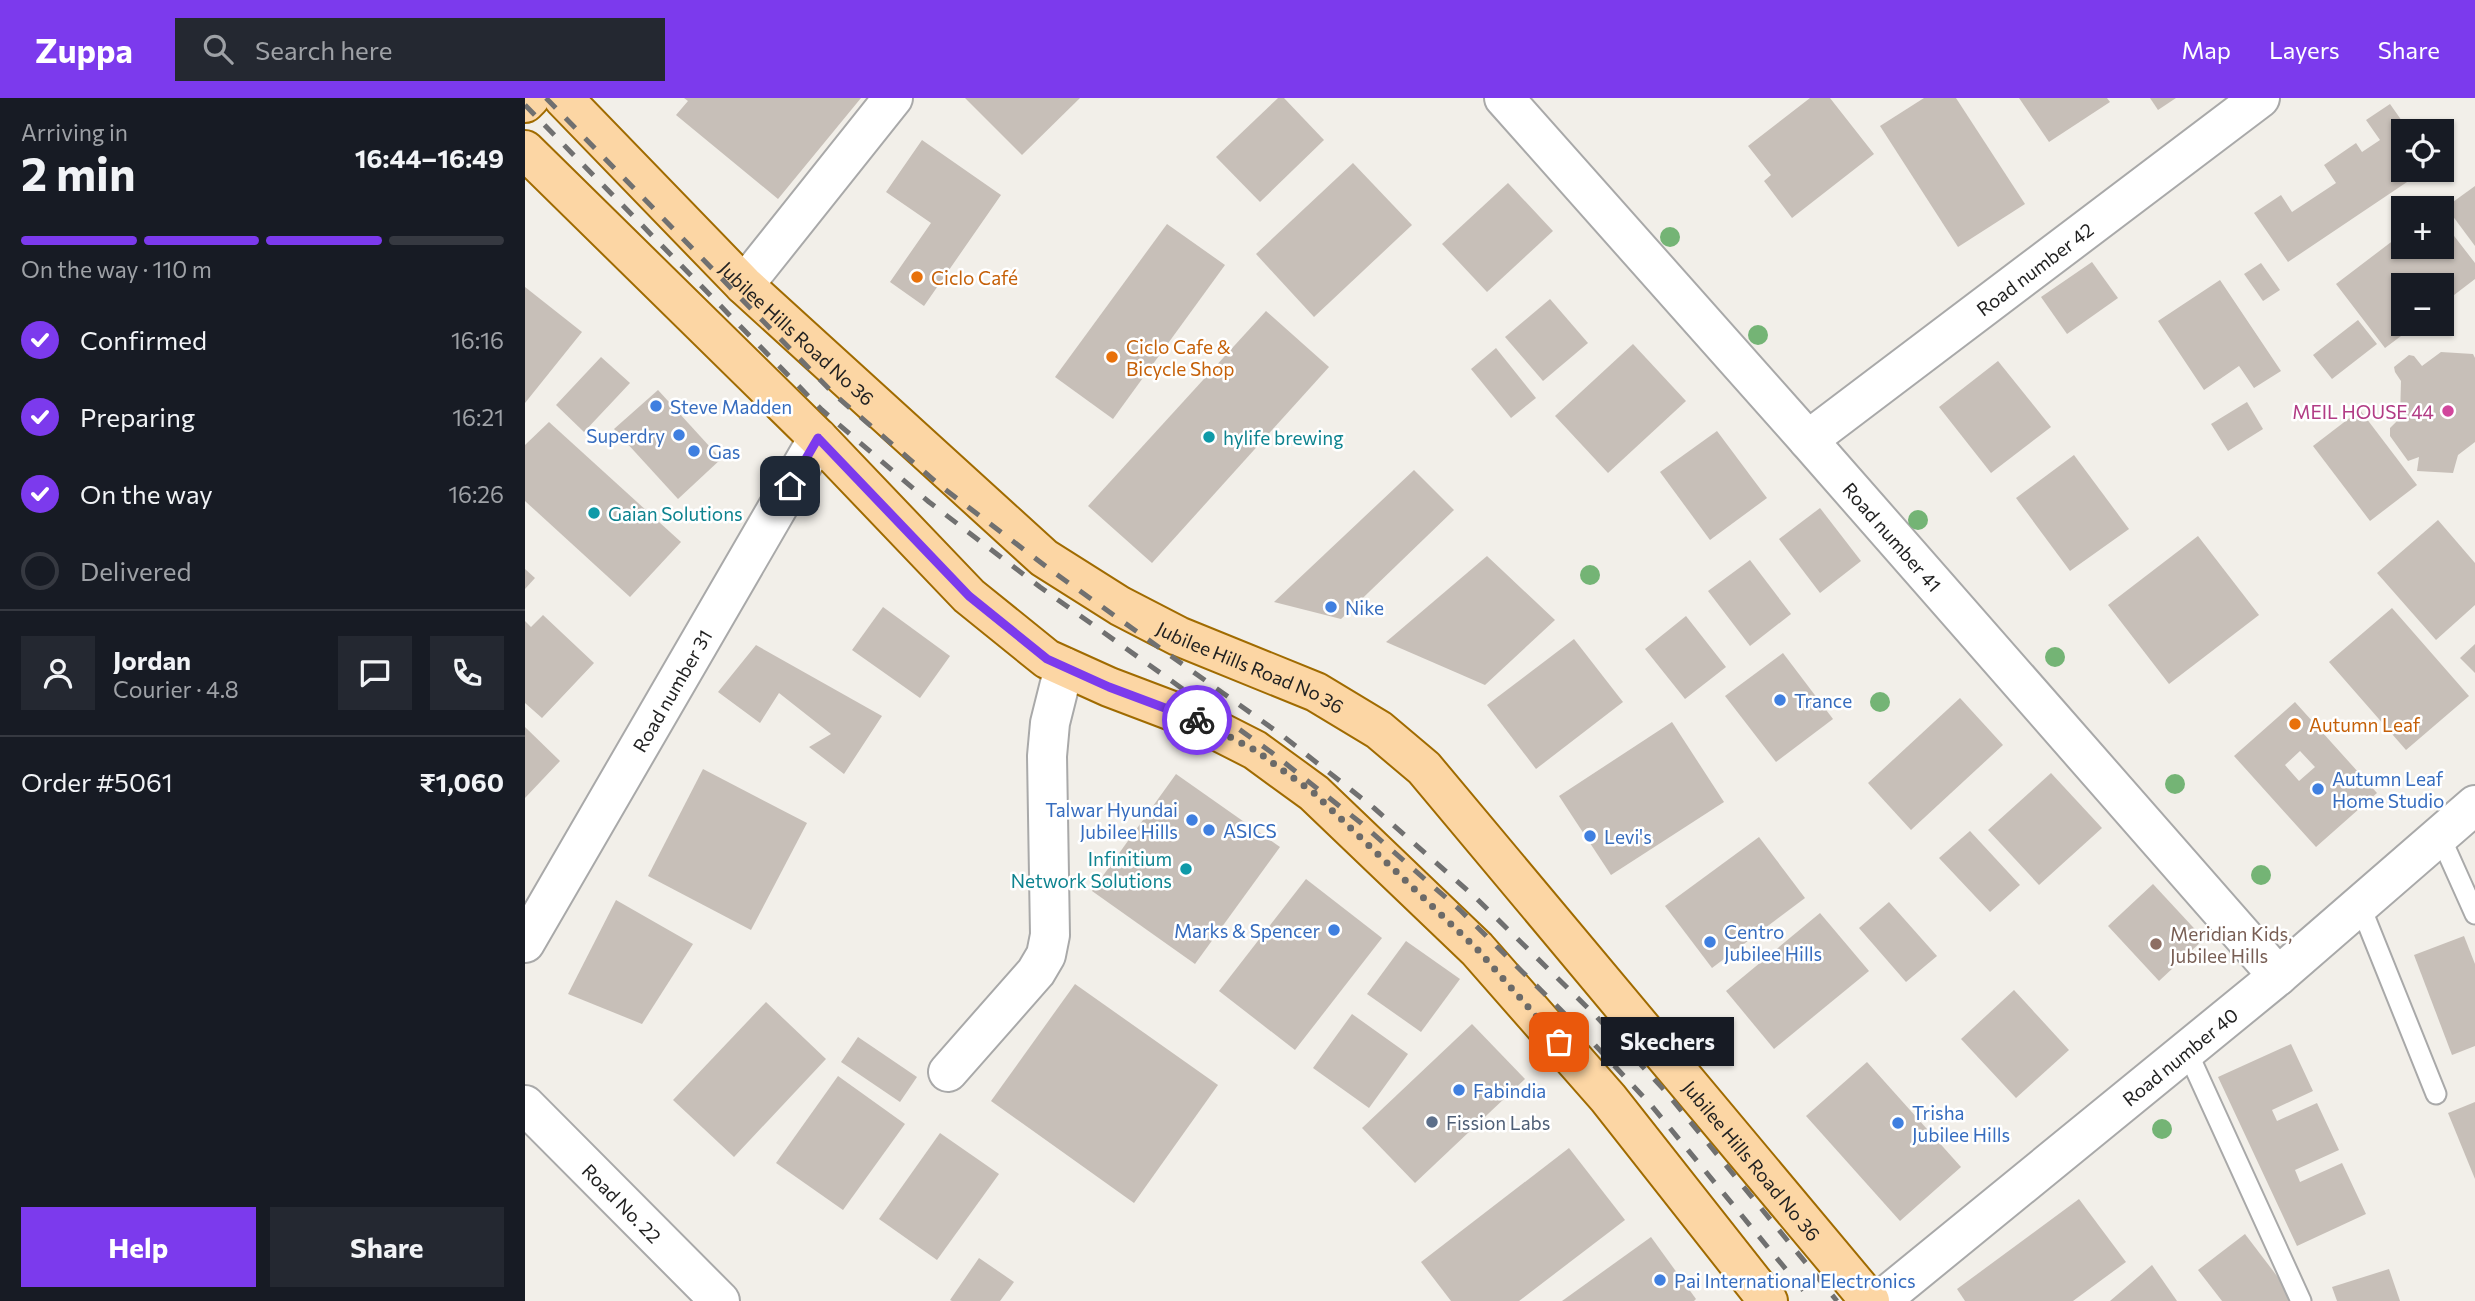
<!DOCTYPE html>
<html lang="en">
<head>
<meta charset="utf-8">
<style>
	body { margin:0; font-family:Commissioner,sans-serif; background:#242831; color:#f1f3f6; height:100vh; display:flex; flex-direction:column; font-size:26px; white-space:nowrap }
	* { box-sizing:border-box; margin:0 }
	p { font-size:23px; color:#9ea1a6 }
	.icon { flex:none; width:38px; height:38px; fill:none; stroke:currentColor; stroke-width:2; stroke-linecap:round; stroke-linejoin:round }
	.map { position:relative; flex:1; overflow:hidden }
	.sheet { display:flex; flex-direction:column; background:#171b24; width:525px }
	.sheet>* { flex:none }
	.buttons { position:absolute; left:1866px; top:21px; display:grid; gap:14px }
	.buttons a { display:grid; place-items:center; width:63px; height:63px; border-radius:0px; background:#171b24; box-shadow:0 2px 5px #0004; font-size:35px }
	.pin { position:absolute; display:grid; place-items:center; width:60px; height:60px; color:#fff; margin:-30px; border-radius:14px; box-shadow:0 4px 10px #0006 }
	.courier { position:absolute; display:grid; place-items:center; width:70px; height:70px; margin:-35px; border:5px solid #7c3aed; border-radius:50%; background:#fff; color:#222; box-shadow:0 2px 9px #0007 }
	.bubble { position:absolute; height:49px; border-radius:0px; background:#171b24; box-shadow:0 2px 5px #0004; font-size:23px; font-weight:700; line-height:49px; text-align:center }
	.head em { font-style:normal; font-weight:700 }
	.head div { display:flex; flex-direction:column-reverse }
	.head { display:flex; align-items:center; justify-content:space-between; height:119px; padding:0 21px }
	h1 { font-size:46px; font-weight:700; line-height:52px }
	.bar { display:grid; grid-template-columns:repeat(4,1fr); gap:10px 7px; align-content:center; height:84px; padding:0 21px }
	.bar i { height:9px; border-radius:5px; background:#363941 }
	.bar .on { background:#7c3aed }
	.bar p { grid-column:span 4 }
	.line { display:flex; align-items:center; gap:18px; padding:0 21px; border-top:2px solid #363941 }
	.line div { flex:1 }
	.round { display:grid; place-items:center; flex:none; width:74px; height:74px; border-radius:0px; background:#242831 }
	ol { padding:0 21px; list-style:none }
	li { display:flex; align-items:center; gap:21px; height:77px }
	li p { margin-inline-start:auto }
	li .icon { padding:7px; border-radius:50%; background:#7c3aed; color:#fff; stroke-width:4 }
	li:last-child { color:#9ea1a6 }
	li i { width:38px; height:38px; border:4px solid #363941; border-radius:50% }
	.cta { display:flex; gap:14px; margin-top:auto; padding:14px 21px }
	.cta a { flex:1; height:80px; border-radius:0px; background:#7c3aed; color:#fff; font-size:28px; font-weight:700; line-height:80px; text-align:center }
	.cta a+a { background:#242831; color:#f1f3f6 }
	header { display:flex; align-items:center; gap:42px; box-sizing:border-box; height:98px; padding:0 35px; background:#7c3aed; color:#fff }
	header strong { font-size:33px }
	nav { display:flex; gap:38px; margin-inline-start:auto; font-size:24px }
	.search { width:490px; height:63px; background:#242831; display:flex; align-items:center; gap:18px; box-sizing:border-box; padding:0 24px; border-radius:0px; color:#9ea1a6; font-size:26px }
	main { display:flex; flex:1; min-height:0 }
	.map>svg:first-child { display:block }
	.building { fill:#c7bfb8; fill-rule:evenodd }
	.lines { fill:none; stroke-linecap:round; stroke-linejoin:round }
	.service-casing { stroke:#a9a9a9; stroke-width:23 }
	.minor-casing { stroke:#a9a9a9; stroke-width:42 }
	.primary-casing { stroke:#a06b00; stroke-width:42 }
	.service { stroke:#fff; stroke-width:19 }
	.minor { stroke:#fff; stroke-width:38 }
	.primary { stroke:#fcd6a4; stroke-width:38 }
	.rail { stroke:#707070; stroke-width:5; stroke-dasharray:14 14; stroke-linecap:butt }
	.tree { fill:#74b475 }
	.done { stroke:#6b6a68; stroke-width:7; stroke-dasharray:0 12.6 }
	.route { stroke:#7c3aed; stroke-width:9 }
	.food-dot { fill:#e8710a; stroke:#fff; stroke-width:2.5 }
	.shop-dot { fill:#3f7fe0; stroke:#fff; stroke-width:2.5 }
	.hotel-dot { fill:#d1479c; stroke:#fff; stroke-width:2.5 }
	.culture-dot { fill:#0f9aa8; stroke:#fff; stroke-width:2.5 }
	.education-dot { fill:#8d6e63; stroke:#fff; stroke-width:2.5 }
	.service-dot { fill:#5c6f8a; stroke:#fff; stroke-width:2.5 }
	.labels { text-anchor:middle; dominant-baseline:central; stroke-width:5; stroke-linejoin:round; paint-order:stroke }
	.street-label { font-size:19px; fill:#222; stroke:#fff }
	.food-label { font-size:19px; fill:#c56008; stroke:#fff; text-anchor:start }
	.shop-label { font-size:19px; fill:#366cbe; stroke:#fff; text-anchor:start }
	.hotel-label { font-size:19px; fill:#b23c85; stroke:#fff; text-anchor:end }
	.culture-label { font-size:19px; fill:#0d838f; stroke:#fff; text-anchor:start }
	.education-label { font-size:19px; fill:#785e54; stroke:#fff; text-anchor:start }
	.service-label { font-size:19px; fill:#4e5e75; stroke:#fff; text-anchor:start }
</style>
</head>
<body>
<header>
<strong>Zuppa</strong>
<div class="search"><svg class="icon" aria-label="search" viewBox="0 0 24 24"><circle cx="10" cy="10" r="6"/><path d="M15 15l6 6"/></svg>Search here</div>
<nav><a>Map</a><a>Layers</a><a>Share</a></nav>
</header>
<main>
<section class="sheet">
<div class="head"><div><h1>2 min</h1><p>Arriving in</p></div><em>16:44–16:49</em></div>
<div class="bar"><i class="on"></i><i class="on"></i><i class="on"></i><i></i><p>On the way · 110 m</p></div>
<ol>
<li><svg class="icon" aria-label="check" viewBox="0 0 24 24"><path d="M5 12l5 5 9-10"/></svg>Confirmed<p>16:16</p></li>
<li><svg class="icon" aria-label="check" viewBox="0 0 24 24"><path d="M5 12l5 5 9-10"/></svg>Preparing<p>16:21</p></li>
<li><svg class="icon" aria-label="check" viewBox="0 0 24 24"><path d="M5 12l5 5 9-10"/></svg>On the way<p>16:26</p></li>
<li><i></i>Delivered</li>
</ol>
<div class="line" style="height:126px"><a class="round"><svg class="icon" aria-label="person" viewBox="0 0 24 24"><circle cx="12" cy="8" r="4"/><path d="M4 21q1-7 8-7t8 7"/></svg></a><div><b>Jordan</b><p>Courier · 4.8</p></div><a class="round"><svg class="icon" aria-label="chat" viewBox="0 0 24 24"><path d="M4 5h16v11H9l-5 4z"/></svg></a><a class="round"><svg class="icon" aria-label="phone" viewBox="0 0 24 24"><path d="M5 4h4l2 5-3 2q2 4 5 5l2-3 5 2v4C11 20 4 13 5 4z"/></svg></a></div>
<div class="line" style="height:91px"><div>Order #5061</div><b>₹1,060</b></div>
<div class="cta"><a>Help</a><a>Share</a></div>
</section>
<div class="map">
<svg width="1950" height="1203" viewBox="0 0 1950 1203">
	<rect width="100%" height="100%" fill="#f2efe9"/>
	<!-- building -->
	<g class="building">
		<path d="M 159,0 L 336,0 L 253,101 L 151,17 L 163,3 Z"/>
		<path d="M 440,0 L 555,0 L 497,57 Z"/>
		<path d="M 753,0 L 759,0 L 799,42 L 735,104 L 691,59 Z"/>
		<path d="M 1285,0 L 1305,0 L 1349,56 L 1267,120 L 1239,83 L 1246,77 L 1223,48 Z"/>
		<path d="M 1399,0 L 1431,0 L 1500,106 L 1433,149 L 1355,28 Z"/>
		<path d="M 1494,0 L 1582,0 L 1585,4 L 1524,44 Z"/>
		<path d="M 1625,0 L 1651,0 L 1633,12 Z"/>
		<path d="M 1865,6 L 1884,33 L 1878,33 L 1878,46 L 1869,52 L 1878,65 L 1878,72 L 1882,72 L 1888,80 L 1763,164 L 1729,115 L 1756,97 L 1767,114 L 1811,85 L 1799,67 L 1831,45 L 1837,54 L 1855,42 L 1841,22 Z"/>
		<path d="M 397,42 L 476,97 L 399,208 L 365,184 L 406,125 L 361,94 Z"/>
		<path d="M 828,65 L 887,127 L 789,219 L 731,156 Z"/>
		<path d="M 983,85 L 1028,133 L 962,194 L 917,146 Z"/>
		<path d="M 1950,88 L 1950,148 L 1921,109 Z"/>
		<path d="M 1916,121 L 1950,165 L 1950,181 L 1916,207 L 1916,187 L 1878,187 L 1878,226 L 1892,226 L 1860,250 L 1811,186 L 1878,135 L 1878,149 L 1916,149 Z"/>
		<path d="M 642,126 L 700,167 L 588,321 L 530,279 Z"/>
		<path d="M 1567,164 L 1593,200 L 1542,236 L 1516,199 Z"/>
		<path d="M 1736,165 L 1755,192 L 1738,203 L 1719,176 Z"/>
		<path d="M 1695,182 L 1756,273 L 1729,290 L 1714,268 L 1679,292 L 1633,223 Z"/>
		<path d="M 0,189 L 57,234 L 0,305 Z"/>
		<path d="M 1025,201 L 1063,245 L 1018,283 L 980,239 Z"/>
		<path d="M 741,213 L 804,269 L 627,465 L 563,408 Z"/>
		<path d="M 1833,222 L 1852,246 L 1807,281 L 1788,257 Z"/>
		<path d="M 1108,246 L 1161,303 L 1083,375 L 1030,318 Z"/>
		<path d="M 971,250 L 1011,300 L 986,320 L 946,271 Z"/>
		<path d="M 1916,254 L 1948,256 L 1950,260 L 1950,344 L 1933,357 L 1928,375 L 1892,373 L 1894,359 L 1883,363 L 1865,338 L 1865,330 L 1875,320 L 1876,283 L 1870,274 L 1869,269 L 1884,257 L 1889,258 L 1897,268 Z"/>
		<path d="M 76,259 L 105,285 L 59,334 L 31,307 Z"/>
		<path d="M 1473,263 L 1526,329 L 1466,375 L 1414,309 Z"/>
		<path d="M 133,292 L 196,361 L 153,401 L 89,331 Z"/>
		<path d="M 1722,304 L 1738,331 L 1703,353 L 1686,326 Z"/>
		<path d="M 1835,312 L 1892,387 L 1845,423 L 1788,348 Z"/>
		<path d="M 24,324 L 156,444 L 105,499 L 0,403 L 0,347 Z"/>
		<path d="M 1192,333 L 1242,400 L 1185,442 L 1135,374 Z"/>
		<path d="M 1549,357 L 1604,431 L 1545,473 L 1491,400 Z"/>
		<path d="M 889,372 L 929,412 L 816,521 L 749,504 Z"/>
		<path d="M 1295,410 L 1336,463 L 1295,495 L 1254,441 Z"/>
		<path d="M 1913,422 L 1950,465 L 1950,507 L 1911,542 L 1852,475 Z"/>
		<path d="M 1673,438 L 1734,517 L 1644,586 L 1583,507 Z"/>
		<path d="M 962,458 L 1030,522 L 960,587 L 861,544 Z"/>
		<path d="M 1225,462 L 1266,516 L 1225,548 L 1183,493 Z"/>
		<path d="M 0,471 L 10,480 L 0,491 Z"/>
		<path d="M 358,509 L 425,558 L 395,600 L 327,552 Z"/>
		<path d="M 1867,510 L 1944,598 L 1881,652 L 1804,564 Z"/>
		<path d="M 18,517 L 69,565 L 17,620 L 0,605 L 0,523 L 6,529 Z"/>
		<path d="M 1161,518 L 1201,569 L 1160,601 L 1120,551 Z"/>
		<path d="M 1049,541 L 1098,604 L 1011,671 L 962,607 Z"/>
		<path d="M 1950,546 L 1950,575 L 1935,560 Z"/>
		<path d="M 231,547 L 357,618 L 319,676 L 284,649 L 306,636 L 254,595 L 235,625 L 193,594 Z"/>
		<path d="M 1258,555 L 1308,621 L 1251,664 L 1200,598 Z"/>
		<path d="M 1435,600 L 1478,647 L 1386,732 L 1343,685 Z"/>
		<path d="M 1770,604 L 1852,695 L 1791,749 L 1709,658 ZM 1775,653 L 1790,669 L 1774,683 L 1760,667 Z"/>
		<path d="M 1147,624 L 1199,704 L 1086,777 L 1034,698 Z"/>
		<path d="M 0,629 L 35,663 L 0,700 Z"/>
		<path d="M 178,671 L 282,725 L 226,832 L 123,778 Z"/>
		<path d="M 1526,675 L 1577,730 L 1514,787 L 1463,732 Z"/>
		<path d="M 651,676 L 755,749 L 670,866 L 567,793 Z"/>
		<path d="M 1445,733 L 1495,787 L 1465,814 L 1414,760 Z"/>
		<path d="M 1234,739 L 1280,800 L 1187,870 L 1140,808 Z"/>
		<path d="M 781,781 L 857,840 L 770,952 L 694,893 Z"/>
		<path d="M 1628,786 L 1679,841 L 1634,883 L 1583,828 Z"/>
		<path d="M 91,802 L 168,846 L 117,926 L 43,896 Z"/>
		<path d="M 1364,804 L 1412,858 L 1381,884 L 1334,830 Z"/>
		<path d="M 1295,815 L 1344,873 L 1249,951 L 1201,893 Z"/>
		<path d="M 1939,838 L 1950,866 L 1950,948 L 1927,957 L 1889,857 Z"/>
		<path d="M 881,843 L 935,881 L 896,934 L 842,896 Z"/>
		<path d="M 550,886 L 693,987 L 609,1105 L 466,1003 Z"/>
		<path d="M 1489,892 L 1544,952 L 1491,1000 L 1436,941 Z"/>
		<path d="M 241,904 L 301,961 L 209,1059 L 148,1002 Z"/>
		<path d="M 827,916 L 883,956 L 844,1010 L 788,970 Z"/>
		<path d="M 947,926 L 1000,981 L 890,1085 L 837,1030 Z"/>
		<path d="M 333,939 L 392,979 L 375,1004 L 316,964 Z"/>
		<path d="M 1766,946 L 1788,993 L 1747,1012 L 1752,1023 L 1792,1005 L 1814,1052 L 1770,1072 L 1775,1084 L 1817,1065 L 1841,1116 L 1772,1148 L 1693,979 Z"/>
		<path d="M 1342,964 L 1436,1069 L 1375,1123 L 1281,1018 Z"/>
		<path d="M 313,978 L 380,1026 L 318,1112 L 251,1065 Z"/>
		<path d="M 1950,1004 L 1950,1081 L 1923,1015 Z"/>
		<path d="M 415,1035 L 474,1076 L 412,1162 L 354,1121 Z"/>
		<path d="M 1044,1050 L 1100,1122 L 994,1203 L 926,1203 L 896,1164 Z"/>
		<path d="M 1554,1101 L 1601,1164 L 1548,1203 L 1440,1203 L 1432,1191 Z"/>
		<path d="M 1720,1136 L 1768,1199 L 1763,1203 L 1697,1203 L 1673,1172 Z"/>
		<path d="M 1126,1139 L 1171,1201 L 1169,1203 L 1037,1203 Z"/>
		<path d="M 454,1160 L 489,1184 L 475,1203 L 427,1203 L 425,1202 Z"/>
		<path d="M 1627,1167 L 1652,1203 L 1585,1203 Z"/>
		<path d="M 1864,1171 L 1875,1203 L 1812,1203 L 1807,1189 Z"/>
	</g>
	<g class="lines">
		<defs>
			<g id="service">
				<path d="M 1915,738 L 1950,816"/>
				<path d="M 1835,807 L 1911,996"/>
				<path d="M 1662,953 L 1776,1203"/>
			</g>
			<g id="minor">
				<path id="s1" d="M 979,0 L 1283,342 L 1753,878"/>
				<path d="M 219,187 L 368,0"/>
				<path id="s2" d="M 1283,342 L 1735,0"/>
				<path id="s3" d="M 0,845 L 293,340"/>
				<path d="M 423,974 L 511,874 L 521,857 L 525,837 L 522,658 L 525,625 L 539,569"/>
				<path id="s4" d="M 0,1007 L 195,1203"/>
				<path id="s5" d="M 1355,1203 L 1753,878 L 1950,707"/>
			</g>
			<g id="primary">
				<path id="s6" d="M 38,0 L 219,187 L 519,460 L 595,508 L 653,538 L 791,594 L 854,632 L 899,670 L 1345,1203"/>
				<path d="M 0,5 L 5,0"/>
				<path d="M 0,52 L 293,340 L 444,498 L 522,561 L 584,589 L 671,622 L 730,652 L 789,695 L 952,851 L 1083,1000 L 1243,1203"/>
			</g>
		</defs>
		<!-- service casing -->
		<use href="#service" class="service-casing"/>
		<!-- minor casing -->
		<use href="#minor" class="minor-casing"/>
		<!-- primary casing -->
		<use href="#primary" class="primary-casing"/>
		<!-- service -->
		<use href="#service" class="service"/>
		<!-- minor -->
		<use href="#minor" class="minor"/>
		<!-- primary -->
		<use href="#primary" class="primary"/>
		<!-- rail -->
		<g class="rail">
			<path d="M 21,0 L 311,298 L 417,389 L 527,473 L 758,638 L 849,710 L 949,798 L 1070,917 L 1141,994 L 1312,1203"/>
			<path d="M 0,7 L 297,312 L 404,404 L 515,489 L 746,654 L 836,725 L 935,812 L 1055,931 L 1126,1007 L 1287,1203"/>
		</g>
	</g>
	<!-- trees -->
	<g class="tree">
		<circle cx="1145" cy="139" r="10"/>
		<circle cx="1233" cy="237" r="10"/>
		<circle cx="1393" cy="422" r="10"/>
		<circle cx="1065" cy="477" r="10"/>
		<circle cx="1530" cy="559" r="10"/>
		<circle cx="1355" cy="604" r="10"/>
		<circle cx="1650" cy="686" r="10"/>
		<circle cx="1736" cy="777" r="10"/>
		<circle cx="1637" cy="1031" r="10"/>
	</g>
	<g class="lines">
		<!-- done -->
		<path class="done" d="M 672,622 L 730,652 L 789,695 L 952,851 L 1034,944"/>
		<!-- route -->
		<path class="route" d="M 265,388 L 293,340 L 444,498 L 522,561 L 584,589 L 672,622"/>
	</g>
	<!-- markers -->
	<g class="food-dot">
		<circle cx="392" cy="179" r="7"/>
		<circle cx="587" cy="259" r="7"/>
		<circle cx="1770" cy="626" r="7"/>
	</g>
	<g class="shop-dot">
		<circle cx="131" cy="308" r="7"/>
		<circle cx="154" cy="337" r="7"/>
		<circle cx="169" cy="353" r="7"/>
		<circle cx="806" cy="509" r="7"/>
		<circle cx="1255" cy="602" r="7"/>
		<circle cx="1793" cy="691" r="7"/>
		<circle cx="667" cy="722" r="7"/>
		<circle cx="684" cy="732" r="7"/>
		<circle cx="1065" cy="738" r="7"/>
		<circle cx="809" cy="832" r="7"/>
		<circle cx="1185" cy="844" r="7"/>
		<circle cx="934" cy="992" r="7"/>
		<circle cx="1373" cy="1025" r="7"/>
		<circle cx="1135" cy="1182" r="7"/>
	</g>
	<circle class="hotel-dot" cx="1923" cy="313" r="7"/>
	<g class="culture-dot">
		<circle cx="684" cy="339" r="7"/>
		<circle cx="69" cy="415" r="7"/>
		<circle cx="661" cy="771" r="7"/>
	</g>
	<circle class="education-dot" cx="1631" cy="846" r="7"/>
	<circle class="service-dot" cx="907" cy="1024" r="7"/>
	<g class="labels">
		<!-- street labels -->
		<g class="street-label">
			<text stroke="none"><textPath href="#s2" startOffset="284">Road number 42</textPath></text>
			<text stroke="none"><textPath href="#s6" startOffset="332">Jubilee Hills Road No 36</textPath></text>
			<text stroke="none"><textPath href="#s1" startOffset="586">Road number 41</textPath></text>
			<text stroke="none"><textPath href="#s6" startOffset="900">Jubilee Hills Road No 36</textPath></text>
			<text stroke="none"><textPath href="#s3" startOffset="292">Road number 31</textPath></text>
			<text stroke="none"><textPath href="#s5" startOffset="387">Road number 40</textPath></text>
			<text stroke="none"><textPath href="#s6" startOffset="1614">Jubilee Hills Road No 36</textPath></text>
			<text stroke="none"><textPath href="#s4" startOffset="138">Road No. 22</textPath></text>
		</g>
		<!-- food labels -->
		<g class="food-label">
			<text x="406" y="179">Ciclo Café</text>
			<text x="601" y="248">Ciclo Cafe &amp;<tspan x="601" dy="22">Bicycle Shop</tspan></text>
			<text x="1784" y="626">Autumn Leaf</text>
		</g>
		<!-- shop labels -->
		<g class="shop-label">
			<text x="145" y="308">Steve Madden</text>
			<text x="140" y="337" text-anchor="end">Superdry</text>
			<text x="183" y="353">Gas</text>
			<text x="820" y="509">Nike</text>
			<text x="1269" y="602">Trance</text>
			<text x="1807" y="680">Autumn Leaf<tspan x="1807" dy="22">Home Studio</tspan></text>
			<text x="653" y="711" text-anchor="end">Talwar Hyundai<tspan x="653" dy="22">Jubilee Hills</tspan></text>
			<text x="698" y="732">ASICS</text>
			<text x="1079" y="738">Levi's</text>
			<text x="795" y="832" text-anchor="end">Marks &amp; Spencer</text>
			<text x="1199" y="833">Centro<tspan x="1199" dy="22">Jubilee Hills</tspan></text>
			<text x="948" y="992">Fabindia</text>
			<text x="1387" y="1014">Trisha<tspan x="1387" dy="22">Jubilee Hills</tspan></text>
			<text x="1149" y="1182">Pai International Electronics</text>
		</g>
		<!-- hotel labels -->
		<g class="hotel-label">
			<text x="1909" y="313">MEIL HOUSE 44</text>
		</g>
		<!-- culture labels -->
		<g class="culture-label">
			<text x="698" y="339">hylife brewing</text>
			<text x="83" y="415">Gaian Solutions</text>
			<text x="647" y="760" text-anchor="end">Infinitium<tspan x="647" dy="22">Network Solutions</tspan></text>
		</g>
		<!-- education labels -->
		<g class="education-label">
			<text x="1645" y="835">Meridian Kids,<tspan x="1645" dy="22">Jubilee Hills</tspan></text>
		</g>
		<!-- service labels -->
		<g class="service-label">
			<text x="921" y="1024">Fission Labs</text>
		</g>
	</g>
</svg>
<div class="buttons">
<a><svg class="icon" aria-label="locate" viewBox="0 0 24 24"><circle cx="12" cy="12" r="6"/><path d="M12 2v4M12 18v4M2 12h4M18 12h4"/></svg></a>
<a>+</a>
<a>−</a>
</div>
<div class="pin" style="left:1034px;top:944px;background:#ea580c"><svg class="icon" aria-label="bag" viewBox="0 0 24 24"><path d="M5 8h14l-1 12H6zM9 8a3 3 0 0 1 6 0"/></svg></div>
<div class="pin" style="left:265px;top:388px;background:#1f2937"><svg class="icon" aria-label="home" viewBox="0 0 24 24"><path d="M3 11l9-7 9 7M6 9v11h12V9"/></svg></div>
<div class="courier" style="left:672px;top:622px"><svg class="icon" aria-label="bike" viewBox="0 0 24 24"><circle cx="6" cy="16" r="4"/><circle cx="18" cy="16" r="4"/><path d="M6 16l4-8h5l3 8M10 8l3 8H6M13 5h3"/></svg></div>
<div class="bubble" style="left:1076px;top:919px;width:133px">Skechers</div>
</div>
</main>
</body>
</html>
